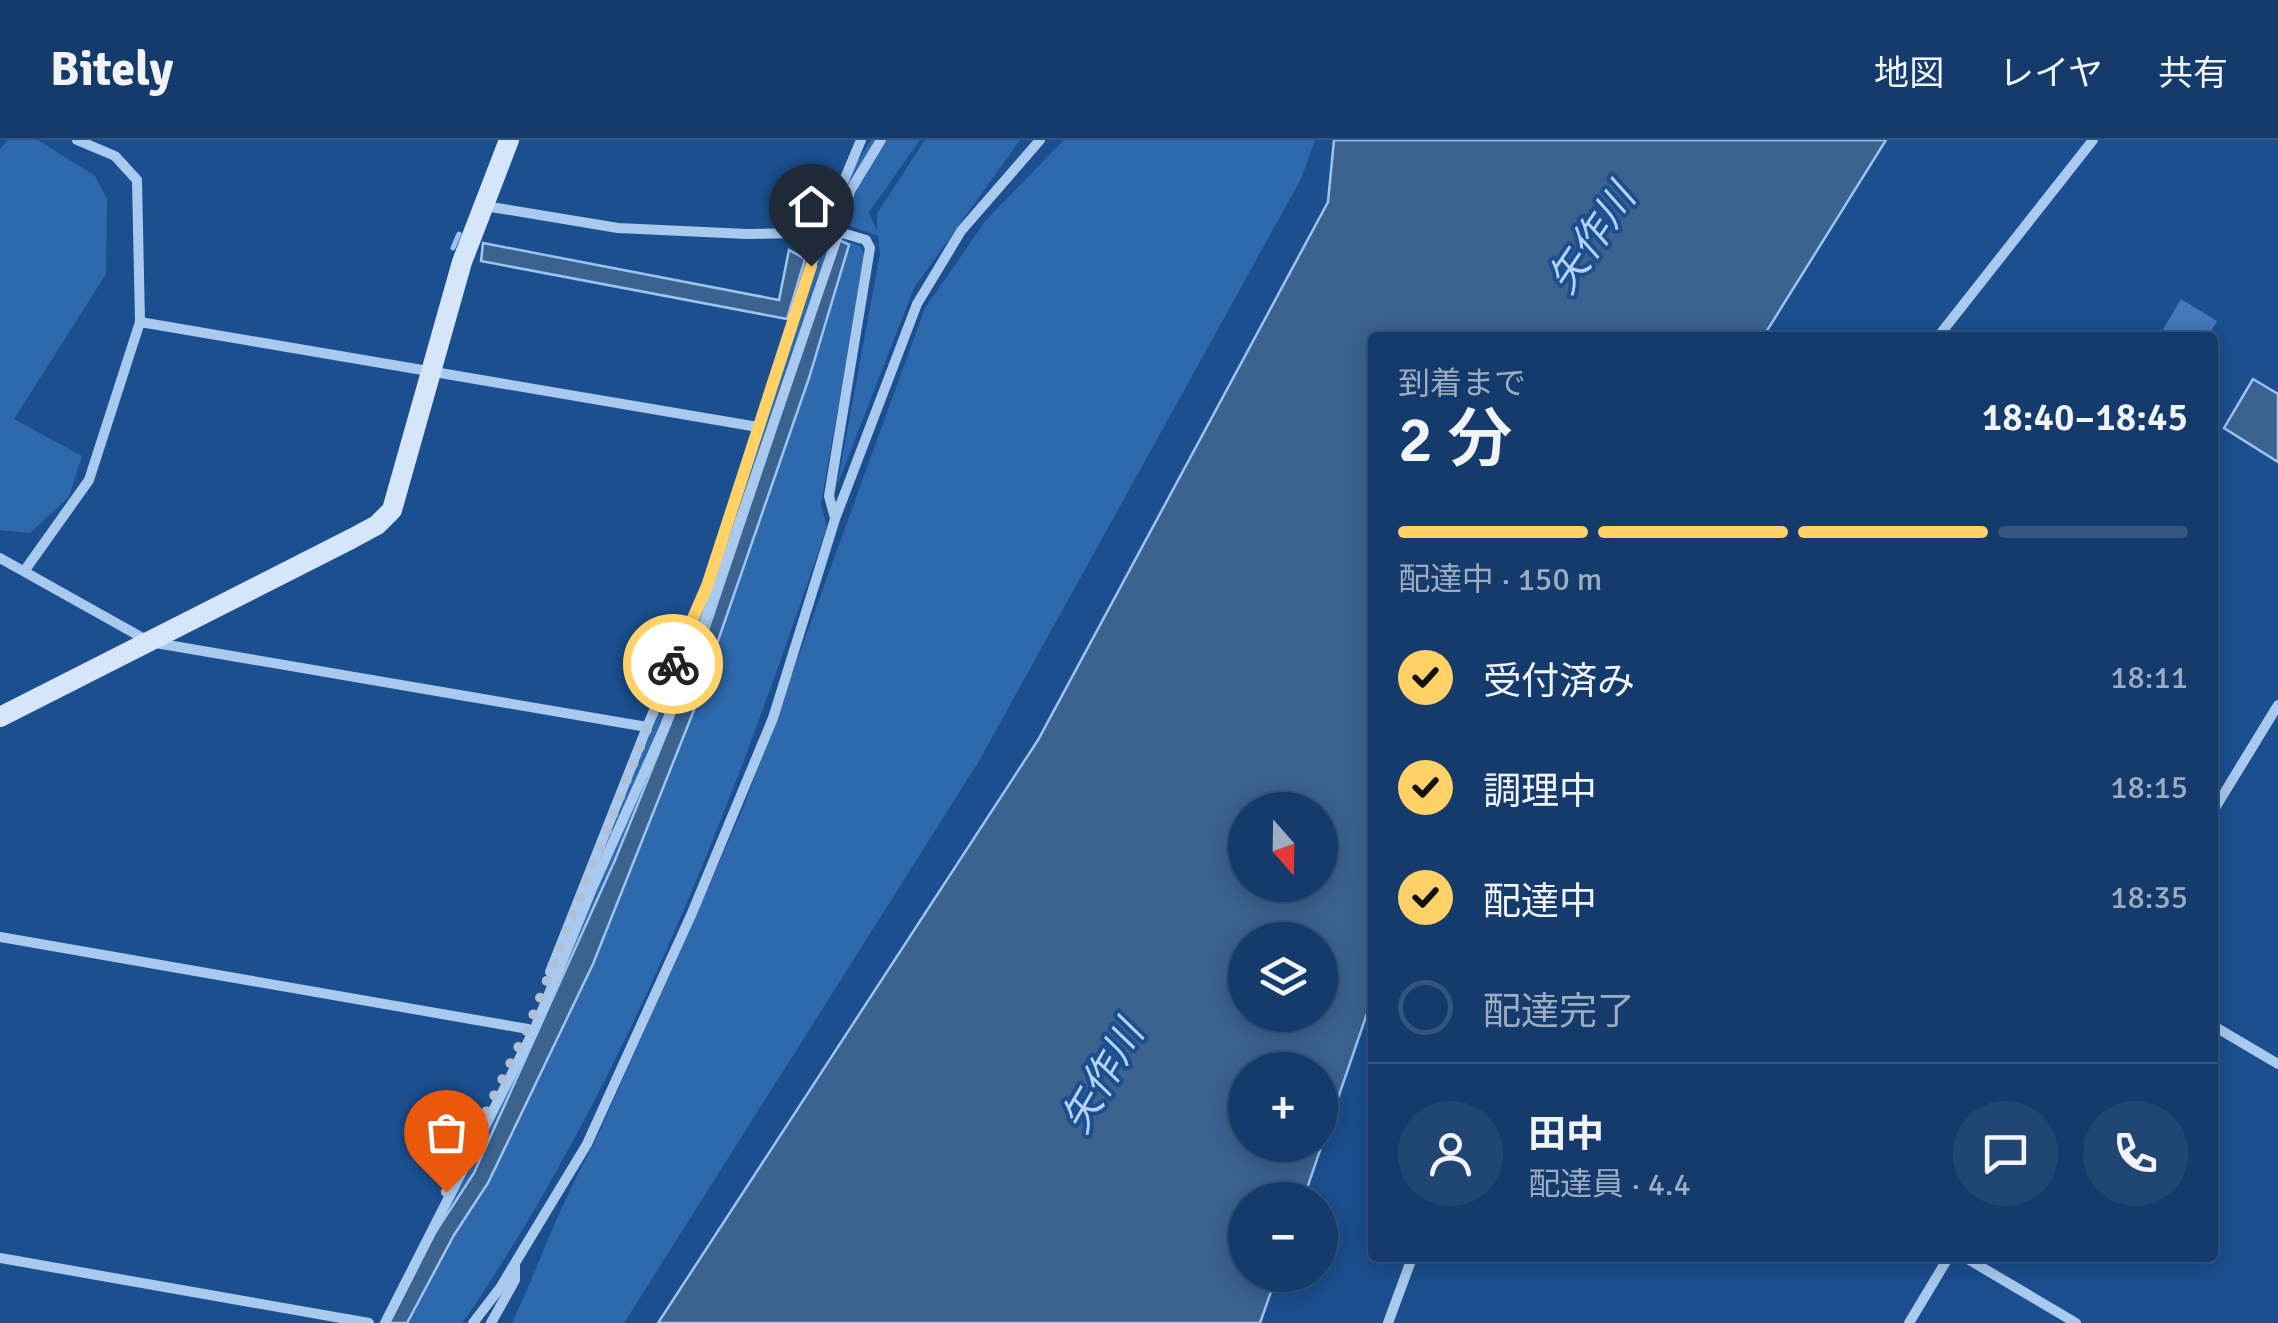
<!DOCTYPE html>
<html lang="ja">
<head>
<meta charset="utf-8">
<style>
	body { margin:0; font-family:Signika,"Noto Sans JP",sans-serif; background:#214673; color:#f1f3f6; height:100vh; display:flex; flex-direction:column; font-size:38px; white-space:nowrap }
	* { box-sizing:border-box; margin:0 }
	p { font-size:32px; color:#9dadc1 }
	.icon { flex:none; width:55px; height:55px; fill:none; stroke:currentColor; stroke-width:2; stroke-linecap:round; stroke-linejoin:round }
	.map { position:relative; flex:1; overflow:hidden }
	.side { position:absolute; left:1368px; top:192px; width:850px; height:930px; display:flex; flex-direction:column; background:#143b6b; border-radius:10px; box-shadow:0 5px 25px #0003,0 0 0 2px #33557e }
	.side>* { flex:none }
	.needle { width:65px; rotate:160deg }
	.buttons { position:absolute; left:1228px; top:652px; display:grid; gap:20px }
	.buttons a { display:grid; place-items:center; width:110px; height:110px; border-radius:50%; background:#143b6b; box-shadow:0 5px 25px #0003,0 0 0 2px #33557e; font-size:50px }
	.pin { position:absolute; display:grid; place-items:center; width:85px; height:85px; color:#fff; margin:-102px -42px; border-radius:50% 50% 50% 0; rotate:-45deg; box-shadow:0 0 10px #0007 }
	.pin .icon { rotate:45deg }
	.courier { position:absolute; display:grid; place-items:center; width:100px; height:100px; margin:-50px; border:8px solid #ffd166; border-radius:50%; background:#fff; color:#222; box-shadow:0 2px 12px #0007 }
	.overview em { font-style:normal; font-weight:600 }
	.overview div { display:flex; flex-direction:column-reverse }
	.overview { display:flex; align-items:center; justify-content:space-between; height:170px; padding:0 30px }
	h1 { font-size:65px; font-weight:600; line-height:75px }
	.bar { display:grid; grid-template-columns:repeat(4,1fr); gap:15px 10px; align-content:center; height:120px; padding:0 30px }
	.bar i { height:12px; border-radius:8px; background:#33557e }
	.bar .active { background:#ffd166 }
	.bar p { grid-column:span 4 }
	.line { display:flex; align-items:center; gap:25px; padding:0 30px; border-top:2px solid #33557e }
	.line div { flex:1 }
	.round { display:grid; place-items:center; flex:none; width:105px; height:105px; border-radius:52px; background:#214673 }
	ol { padding:0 30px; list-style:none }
	li { display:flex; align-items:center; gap:30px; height:110px }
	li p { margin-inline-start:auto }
	li .icon { padding:10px; border-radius:50%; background:#ffd166; color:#111; stroke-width:4 }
	li:last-child { color:#9dadc1 }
	li i { width:55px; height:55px; border:5px solid #33557e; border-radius:50% }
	header { display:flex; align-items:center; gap:60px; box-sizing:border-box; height:140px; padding:0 50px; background:#143b6b; border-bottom:2px solid #33557e }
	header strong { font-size:48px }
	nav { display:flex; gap:55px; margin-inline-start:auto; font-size:35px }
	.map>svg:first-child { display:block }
	.green { fill:#2e69ad }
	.water { fill:#3c6290; stroke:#9cc4f0; stroke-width:2.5; fill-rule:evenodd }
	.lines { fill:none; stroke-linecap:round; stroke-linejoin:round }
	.stream { stroke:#9cc4f0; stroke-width:5 }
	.building { fill:#4478b7 }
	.street { stroke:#a9c9ee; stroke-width:10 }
	.secondary { stroke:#d6e6fa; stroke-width:20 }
	.done { stroke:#afc1d8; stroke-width:10; stroke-dasharray:0 18 }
	.route { stroke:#ffd166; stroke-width:12 }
	.labels { text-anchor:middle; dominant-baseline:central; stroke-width:8; stroke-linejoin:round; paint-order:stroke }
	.water-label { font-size:40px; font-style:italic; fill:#b5d3f5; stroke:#1b4f8f }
</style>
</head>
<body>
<header>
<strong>Bitely</strong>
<nav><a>地図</a><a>レイヤ</a><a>共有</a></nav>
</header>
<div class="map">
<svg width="2278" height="1183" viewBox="0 0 2278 1183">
	<rect width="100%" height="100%" fill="#1b4f8f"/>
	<!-- green -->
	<g class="green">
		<path d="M 8,0 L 38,0 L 95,36 L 107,59 L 106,134 L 14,279 L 82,316 L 69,357 L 30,393 L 0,390 L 0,9 Z"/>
		<path d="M 871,0 L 920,0 L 869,72 L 877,91 L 877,73 L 925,0 L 1020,0 L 914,148 L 837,346 L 880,114 L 878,96 L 834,80 L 842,46 Z"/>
		<path d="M 1064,0 L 1315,0 L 1301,39 L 979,621 L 624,1183 L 512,1183 C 540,1123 561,1061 594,1004 L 744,666 L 925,168 L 986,80 Z"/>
		<path d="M 835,96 L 860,106 L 865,115 L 821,364 L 827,386 C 735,660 630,935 468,1175 L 462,1183 L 382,1183 L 530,889 L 651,589 L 772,260 L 825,99 Z"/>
	</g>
	<!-- water -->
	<g class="water">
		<path d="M 1334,0 L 1886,0 L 1763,197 L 1372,198 L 1372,859 L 1303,1060 L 1245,1060 L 1245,1135 L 1277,1135 L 1260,1183 L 658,1183 L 1038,600 L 1328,62 ZM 1245,670 L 1320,670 L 1320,745 L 1245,745 ZM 1320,800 L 1320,875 L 1245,875 L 1245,800 ZM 1245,930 L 1320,930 L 1320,1005 L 1245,1005 Z"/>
		<path d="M 839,100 L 849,105 L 809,238 L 694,570 L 593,824 L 488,1043 L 454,1095 L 407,1183 L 389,1183 L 433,1096 L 474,1033 L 615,720 L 706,496 Z"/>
		<path d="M 483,103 L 779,160 L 789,110 L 805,119 L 787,179 L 481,121 Z"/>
		<path d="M 2253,239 L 2278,254 L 2278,322 L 2224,288 Z"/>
	</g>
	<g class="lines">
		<!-- stream -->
		<path class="stream" d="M 453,108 L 459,94"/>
	</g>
	<!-- building -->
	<path class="building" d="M 2181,159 L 2217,181 L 2207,198 L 2158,198 Z"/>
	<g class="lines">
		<!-- street -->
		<g class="street">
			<path d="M 485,66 L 618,88 L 747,94 L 839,92 L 866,100 L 870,108 L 829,356 L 835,378"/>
			<path d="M 140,182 L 758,287"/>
			<path d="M 1937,198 L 2093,0"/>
			<path d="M 0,418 L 150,502 L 647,587"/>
			<path d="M 25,430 L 89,340 L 140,182 L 137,40 L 115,16 L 77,0"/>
			<path d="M 2212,673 L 2278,565"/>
			<path d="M 0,797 L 528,889"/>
			<path d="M 550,832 L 647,587 L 707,446 L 822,93 L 861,0"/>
			<path d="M 2212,885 L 2278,924"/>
			<path d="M 0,1118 L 369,1183"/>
			<path d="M 1966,1118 L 2076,1183"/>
			<path d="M 385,1183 L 535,888 L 591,751 L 665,586 L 718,445 L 839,92 L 850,51 L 881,0"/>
			<path d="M 473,1183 L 500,1148 L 587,1004 L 692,773 L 773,578 L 835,379 L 917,164 L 961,91 L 1040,0"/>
			<path d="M 491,1183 L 515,1140 L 515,1125"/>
			<path d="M 1388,1183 L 1412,1118"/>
			<path d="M 1909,1183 L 1948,1118"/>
		</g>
		<!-- secondary -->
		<path class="secondary" d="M 0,577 L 351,399 L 377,385 L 392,370 L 462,122 L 509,0"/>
	</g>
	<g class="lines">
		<!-- done -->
		<path class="done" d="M 446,1052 L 528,888 L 673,524"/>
		<!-- route -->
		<path class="route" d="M 673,524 L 707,446 L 811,126"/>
	</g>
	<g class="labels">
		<!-- water labels -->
		<g class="water-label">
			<text transform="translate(1592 99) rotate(-56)">矢作川</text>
			<text transform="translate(1103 937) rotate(-60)">矢作川</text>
		</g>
	</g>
</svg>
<div class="buttons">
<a><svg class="needle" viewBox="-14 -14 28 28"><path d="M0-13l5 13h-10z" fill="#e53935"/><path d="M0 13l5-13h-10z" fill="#9dadc1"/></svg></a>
<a><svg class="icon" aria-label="layers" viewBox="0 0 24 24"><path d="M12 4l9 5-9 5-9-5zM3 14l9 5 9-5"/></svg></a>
<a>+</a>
<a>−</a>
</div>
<div class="pin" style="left:446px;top:1052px;background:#ea580c"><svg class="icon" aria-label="bag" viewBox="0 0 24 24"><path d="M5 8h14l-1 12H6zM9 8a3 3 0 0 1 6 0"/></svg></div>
<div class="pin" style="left:811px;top:126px;background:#1f2937"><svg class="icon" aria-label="home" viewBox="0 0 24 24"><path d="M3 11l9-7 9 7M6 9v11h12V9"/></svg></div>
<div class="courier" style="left:673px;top:524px"><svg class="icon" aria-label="bike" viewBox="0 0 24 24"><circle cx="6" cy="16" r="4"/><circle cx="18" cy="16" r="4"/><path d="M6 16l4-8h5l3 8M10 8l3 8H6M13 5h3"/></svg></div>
<section class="side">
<div class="overview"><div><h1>2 分</h1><p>到着まで</p></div><em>18:40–18:45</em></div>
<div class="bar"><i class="active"></i><i class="active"></i><i class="active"></i><i></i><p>配達中 · 150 m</p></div>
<ol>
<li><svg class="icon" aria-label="check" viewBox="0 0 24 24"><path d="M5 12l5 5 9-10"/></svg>受付済み<p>18:11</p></li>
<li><svg class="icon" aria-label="check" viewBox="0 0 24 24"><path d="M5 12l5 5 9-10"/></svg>調理中<p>18:15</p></li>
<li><svg class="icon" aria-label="check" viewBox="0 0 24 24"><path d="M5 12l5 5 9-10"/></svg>配達中<p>18:35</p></li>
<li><i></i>配達完了</li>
</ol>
<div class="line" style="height:180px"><a class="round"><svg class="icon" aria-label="person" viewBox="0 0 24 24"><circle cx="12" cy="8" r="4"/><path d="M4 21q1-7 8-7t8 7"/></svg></a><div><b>田中</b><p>配達員 · 4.4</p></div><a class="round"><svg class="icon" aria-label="chat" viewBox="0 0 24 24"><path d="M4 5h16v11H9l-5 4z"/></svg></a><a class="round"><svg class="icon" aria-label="phone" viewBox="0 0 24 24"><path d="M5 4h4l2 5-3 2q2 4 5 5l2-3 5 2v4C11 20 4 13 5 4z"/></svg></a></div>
</section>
</div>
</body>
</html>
